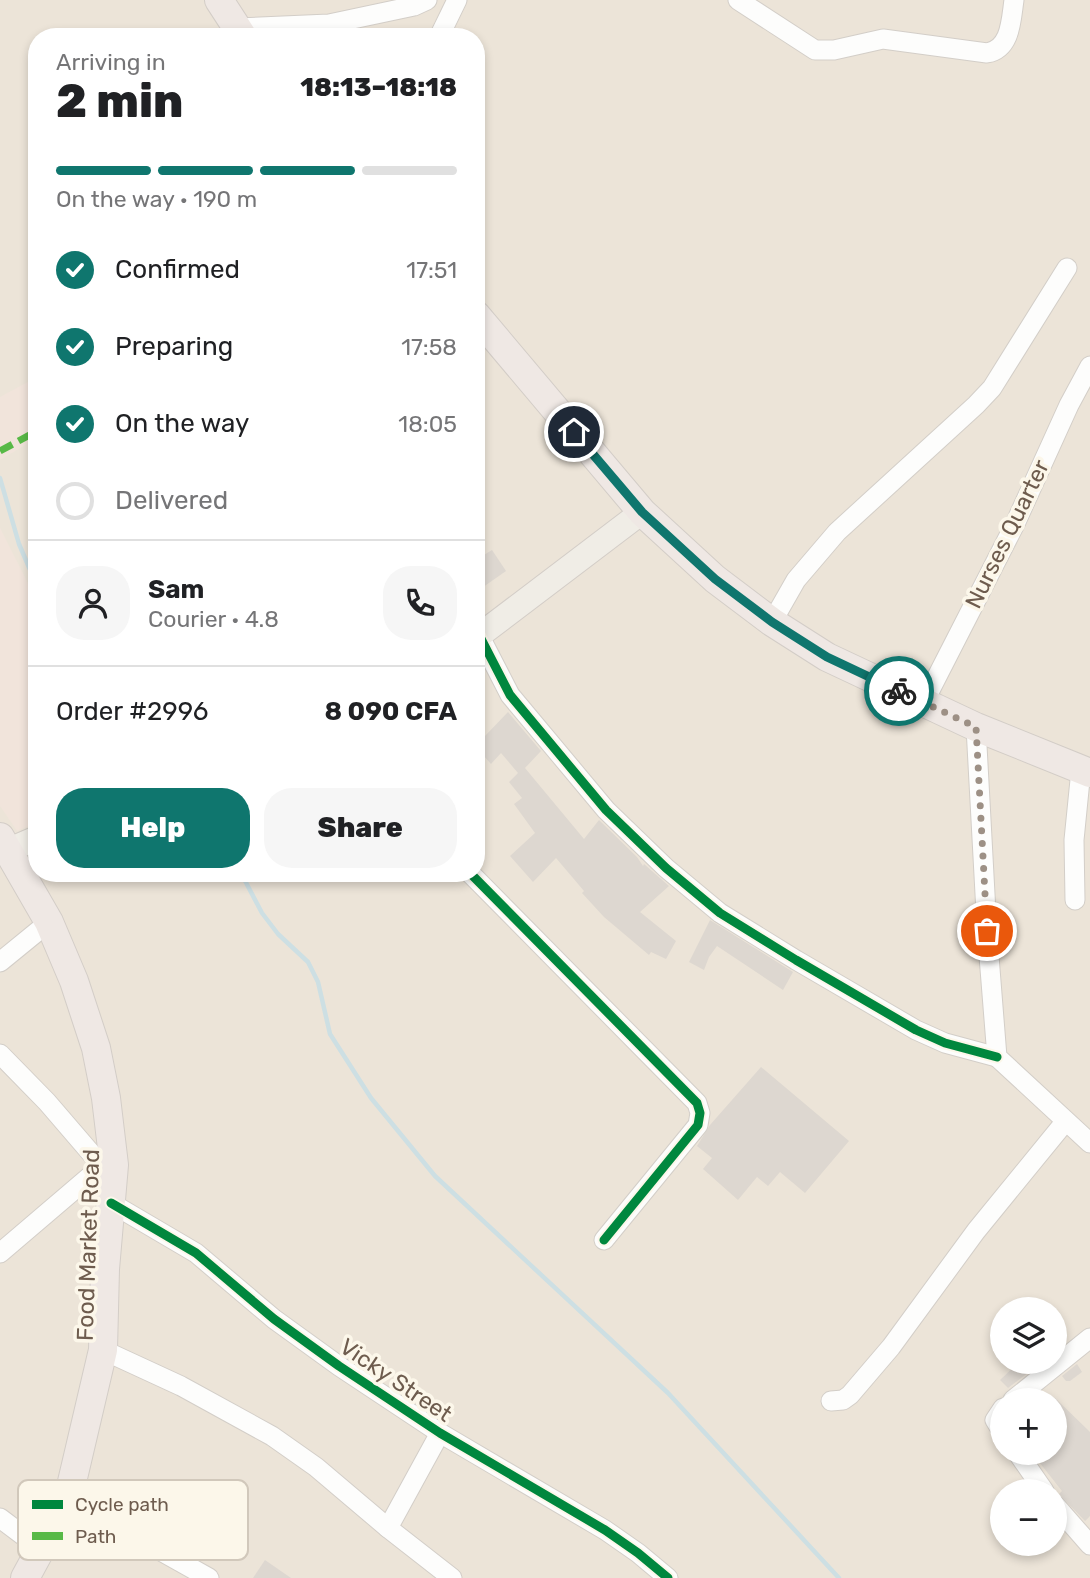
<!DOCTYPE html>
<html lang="en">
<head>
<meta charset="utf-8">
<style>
	body { margin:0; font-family:Rubik,sans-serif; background:#f6f6f6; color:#202124; height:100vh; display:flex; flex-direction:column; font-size:26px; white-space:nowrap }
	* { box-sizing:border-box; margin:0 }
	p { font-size:23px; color:#757577 }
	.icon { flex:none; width:38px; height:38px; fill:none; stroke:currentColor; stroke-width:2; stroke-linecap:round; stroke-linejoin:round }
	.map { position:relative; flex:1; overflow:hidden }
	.details { position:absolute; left:28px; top:28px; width:457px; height:854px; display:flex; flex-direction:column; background:#fff; border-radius:28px; box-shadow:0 4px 10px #0003 }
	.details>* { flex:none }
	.controls { position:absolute; left:990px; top:1297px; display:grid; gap:14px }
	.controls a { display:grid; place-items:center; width:77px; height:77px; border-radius:50%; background:#fff; box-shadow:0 4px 10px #0003; font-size:35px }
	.pin { position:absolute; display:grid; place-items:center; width:60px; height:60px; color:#fff; margin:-30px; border:4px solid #fff; border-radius:50%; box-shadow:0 2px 7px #0007 }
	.courier { position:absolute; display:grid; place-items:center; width:70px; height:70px; margin:-35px; border:5px solid #0f766e; border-radius:50%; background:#fff; color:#222; box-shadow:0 2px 9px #0007 }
	.overview em { font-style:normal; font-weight:800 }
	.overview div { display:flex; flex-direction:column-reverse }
	.overview { display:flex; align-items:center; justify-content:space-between; height:119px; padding:0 28px }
	h1 { font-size:46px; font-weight:800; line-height:52px }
	.bar { display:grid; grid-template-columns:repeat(4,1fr); gap:10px 7px; align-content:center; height:84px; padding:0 28px }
	.bar i { height:9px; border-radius:5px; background:#e0e0e0 }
	.bar .selected { background:#0f766e }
	.bar p { grid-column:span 4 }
	.line { display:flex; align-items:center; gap:18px; padding:0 28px; border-top:2px solid #e0e0e0 }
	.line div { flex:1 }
	.round { display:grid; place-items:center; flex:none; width:74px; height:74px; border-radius:28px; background:#f6f6f6 }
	ol { padding:0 28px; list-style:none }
	li { display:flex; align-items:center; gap:21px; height:77px }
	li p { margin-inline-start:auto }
	li .icon { padding:7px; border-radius:50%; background:#0f766e; color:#fff; stroke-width:4 }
	li:last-child { color:#757577 }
	li i { width:38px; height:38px; border:4px solid #e0e0e0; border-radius:50% }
	.cta { display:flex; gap:14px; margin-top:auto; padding:14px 28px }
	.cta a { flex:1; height:80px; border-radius:28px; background:#0f766e; color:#fff; font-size:28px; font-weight:800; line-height:80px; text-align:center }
	.cta a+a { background:#f6f6f6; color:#202124 }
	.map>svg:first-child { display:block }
	.residential { fill:#ece4d8; fill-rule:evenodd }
	.commercial { fill:#f1e4db }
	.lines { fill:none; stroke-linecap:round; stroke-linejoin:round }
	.stream { stroke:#cddfe3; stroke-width:4.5 }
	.building { fill:#ddd7d0 }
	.minor-casing { stroke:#d3cec8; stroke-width:21 }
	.major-casing { stroke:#d3cdc7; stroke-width:26 }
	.highway-casing { stroke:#d3cdc7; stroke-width:30 }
	.minor { stroke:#fdfdfc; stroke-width:19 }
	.major { stroke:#f0ede6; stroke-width:24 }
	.highway { stroke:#efe8e4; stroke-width:28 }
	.quiet { stroke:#58b947; stroke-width:7; stroke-dasharray:14 7; stroke-linecap:butt }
	.cycleway-casing { stroke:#fcf7ea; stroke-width:13 }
	.cycleway { stroke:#00873e; stroke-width:9 }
	.done { stroke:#9d9085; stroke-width:7; stroke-dasharray:0 12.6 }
	.route { stroke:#0f766e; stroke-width:9 }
	.labels { text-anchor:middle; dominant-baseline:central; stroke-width:7; stroke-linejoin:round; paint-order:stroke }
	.street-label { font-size:23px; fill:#6e5c4e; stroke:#fcf7ea }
	.key { fill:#fcf7ea; stroke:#d1c8bb; stroke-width:2 }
	.key-label { font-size:19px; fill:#6e5c4e }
</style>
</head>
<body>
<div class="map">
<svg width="1090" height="1578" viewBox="0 0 1090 1578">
	<rect width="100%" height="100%" fill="#f4f1ea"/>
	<!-- residential -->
	<path class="residential" d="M 0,0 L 1090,0 L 1090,1578 L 0,1578 ZM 37,37 L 476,37 L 476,873 L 37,873 ZM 1003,1309 L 1055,1309 L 1055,1362 L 1003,1362 ZM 1003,1400 L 1055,1400 L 1055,1452 L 1003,1452 ZM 1003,1491 L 1055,1491 L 1055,1544 L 1003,1544 Z"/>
	<!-- commercial -->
	<g class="commercial">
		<path d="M 37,377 L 37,438 L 0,460 L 0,397 Z"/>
		<path d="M 0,528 L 37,601 L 37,823 L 17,831 L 0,806 Z"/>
	</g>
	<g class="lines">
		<!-- stream -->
		<g class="stream">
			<path d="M 0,478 L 19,544 L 37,586"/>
			<path d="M 241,873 L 262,913 L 278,934 L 308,962 L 318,982 L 330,1034 L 371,1098 L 435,1176 L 668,1393 L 839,1578"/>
		</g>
	</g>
	<!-- building -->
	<g class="building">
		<path d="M 492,550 L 506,571 L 476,592 L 476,560 Z"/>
		<path d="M 508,712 L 541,751 L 525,768 L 584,839 L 599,820 L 637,857 L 643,866 L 644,864 L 669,886 L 640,912 L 676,941 L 666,959 L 651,952 L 649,955 L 604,917 L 582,893 L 584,891 L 556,858 L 533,882 L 510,856 L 535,833 L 514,804 L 522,798 L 509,782 L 518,773 L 501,753 L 491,764 L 476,747 L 476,725 L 485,736 Z"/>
		<path d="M 710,920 L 793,972 L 783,990 L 717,946 L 709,957 L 704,970 L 689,962 Z"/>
		<path d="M 761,1067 L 849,1141 L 805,1193 L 780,1172 L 768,1186 L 757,1177 L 738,1200 L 703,1169 L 712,1158 L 697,1146 L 710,1125 Z"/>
		<path d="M 1019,1362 L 1029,1372 L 1008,1388 L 1000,1380 Z"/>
		<path d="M 1077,1364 L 1082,1372 L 1070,1381 L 1066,1381 L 1062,1376 Z"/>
		<path d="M 1055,1398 L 1090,1432 L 1090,1516 L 1085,1521 L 1059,1494 L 1062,1491 L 1036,1458 L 1042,1452 L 1055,1452 Z"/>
		<path d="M 265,1560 L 291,1578 L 253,1578 Z"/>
	</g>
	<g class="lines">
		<defs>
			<g id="minor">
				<path d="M 738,0 L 815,50 L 834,50 L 883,39 L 987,53 C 1011,49 1011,20 1014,0"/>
				<path d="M 237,28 L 329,24 L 414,6 L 427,0"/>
				<path d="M 439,37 L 457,0"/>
				<path d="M 772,622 L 796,580 L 837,532 L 976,405 L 992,388 L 1067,268"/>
				<path d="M 476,629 L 510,695 L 606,810 L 666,868 L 720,913 L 796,960 L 916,1030 L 945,1043 L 997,1057"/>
				<path d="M 924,702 L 1015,524 L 1069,405 L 1090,366"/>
				<path d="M 976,727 L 987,931 L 997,1057 L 1090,1143"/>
				<path d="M 470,873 L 697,1103 L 700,1113 L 698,1125 L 604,1240"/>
				<path d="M 1075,900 L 1074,840 L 1081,770"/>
				<path d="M 0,962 L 49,922"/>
				<path d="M 0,1054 L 47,1102 L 102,1166"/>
				<path d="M 111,1203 L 196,1253 L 274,1319 L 339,1366 L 440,1433 L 605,1530 L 638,1553 L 668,1578"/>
				<path d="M 0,1253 L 102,1166 L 113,1165"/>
				<path d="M 103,1350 L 181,1386 L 272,1436 L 316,1467 L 388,1528 L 452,1578"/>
				<path d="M 1013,1400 L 1090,1338"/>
				<path d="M 831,1401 L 843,1400 L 850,1395 L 891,1347 L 976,1231 L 1065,1122"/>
				<path d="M 1003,1408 L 995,1420 L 1003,1433"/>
				<path d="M 1017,1452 L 1044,1491"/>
				<path d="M 68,1499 L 209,1578"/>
				<path d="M 1055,1505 L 1090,1545"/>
				<path d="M 0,1518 L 41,1549"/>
				<path d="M 388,1528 L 440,1433"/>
			</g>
			<g id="major">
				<path d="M 476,638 L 642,512"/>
				<path d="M 9,850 L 37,838"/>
			</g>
			<g id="highway">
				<path d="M 219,0 L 243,37"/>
				<path d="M 476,315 L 642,512 L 715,579 L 772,622 L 827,657 L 976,727 L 1090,773"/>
				<path d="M 0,837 L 49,922 L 74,981 L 96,1048 L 106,1098 L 114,1165 L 105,1269 L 103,1350 L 68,1499 L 25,1578"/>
			</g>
		</defs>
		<!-- minor casing -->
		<use href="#minor" class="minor-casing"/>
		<!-- major casing -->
		<use href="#major" class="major-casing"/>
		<!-- highway casing -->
		<use href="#highway" class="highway-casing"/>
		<!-- minor -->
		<use href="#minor" class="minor"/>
		<!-- major -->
		<use href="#major" class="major"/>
		<!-- highway -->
		<use href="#highway" class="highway"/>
		<!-- quiet -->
		<path class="quiet" d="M 0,451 L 37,431"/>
		<defs>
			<g id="cycleway">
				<path d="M 476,629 L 510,695 L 606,810 L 666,868 L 720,913 L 796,960 L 916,1030 L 945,1043 L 997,1057"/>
				<path d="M 470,873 L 697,1103 L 700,1113 L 698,1125 L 604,1240"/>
				<path d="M 111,1203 L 196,1253 L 274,1319 L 339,1366 L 440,1433 L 605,1530 L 638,1553 L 668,1578"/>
			</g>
		</defs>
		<!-- cycleway casing -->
		<use href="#cycleway" class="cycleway-casing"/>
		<!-- cycleway -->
		<use href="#cycleway" class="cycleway"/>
	</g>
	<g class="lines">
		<!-- done -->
		<path class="done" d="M 899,691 L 976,727 L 987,931"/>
		<!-- route -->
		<path class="route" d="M 574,432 L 642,512 L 715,579 L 772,622 L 827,657 L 899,691"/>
	</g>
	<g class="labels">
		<!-- street labels -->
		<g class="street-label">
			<text transform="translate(1007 534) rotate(-64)">Nurses Quarter</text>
			<text transform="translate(88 1245) rotate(-88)">Food Market Road</text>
			<text transform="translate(396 1380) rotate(34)">Vicky Street</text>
		</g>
	</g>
	<!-- legend -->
	<rect x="18" y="1480" width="230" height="80" rx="10" class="key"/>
	<rect x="32" y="1500" width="31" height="9" fill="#00873e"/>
	<rect x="32" y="1532" width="31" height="8" fill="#58b947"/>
	<g class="key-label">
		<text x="75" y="1511">Cycle path</text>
		<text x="75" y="1543">Path</text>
	</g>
</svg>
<div class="controls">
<a><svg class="icon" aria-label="layers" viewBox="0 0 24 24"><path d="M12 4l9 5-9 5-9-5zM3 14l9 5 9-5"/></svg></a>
<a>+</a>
<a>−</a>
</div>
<div class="pin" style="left:987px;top:931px;background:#ea580c"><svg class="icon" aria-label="bag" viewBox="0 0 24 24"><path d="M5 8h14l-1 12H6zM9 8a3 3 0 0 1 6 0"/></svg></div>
<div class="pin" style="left:574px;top:432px;background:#1f2937"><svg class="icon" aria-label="home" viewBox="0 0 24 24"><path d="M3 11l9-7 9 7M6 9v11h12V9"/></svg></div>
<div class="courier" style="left:899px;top:691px"><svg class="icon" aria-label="bike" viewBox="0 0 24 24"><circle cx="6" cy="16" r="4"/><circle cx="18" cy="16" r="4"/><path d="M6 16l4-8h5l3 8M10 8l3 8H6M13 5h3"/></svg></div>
<section class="details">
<div class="overview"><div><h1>2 min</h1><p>Arriving in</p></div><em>18:13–18:18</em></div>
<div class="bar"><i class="selected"></i><i class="selected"></i><i class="selected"></i><i></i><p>On the way · 190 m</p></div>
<ol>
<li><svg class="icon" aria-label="check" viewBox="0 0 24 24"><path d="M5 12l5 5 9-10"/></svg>Confirmed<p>17:51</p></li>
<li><svg class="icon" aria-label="check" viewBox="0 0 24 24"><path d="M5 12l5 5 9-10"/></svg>Preparing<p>17:58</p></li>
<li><svg class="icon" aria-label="check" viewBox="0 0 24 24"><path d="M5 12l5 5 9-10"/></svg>On the way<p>18:05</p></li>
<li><i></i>Delivered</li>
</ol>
<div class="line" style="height:126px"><a class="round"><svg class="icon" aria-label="person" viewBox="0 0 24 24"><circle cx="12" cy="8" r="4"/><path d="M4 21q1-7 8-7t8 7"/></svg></a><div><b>Sam</b><p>Courier · 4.8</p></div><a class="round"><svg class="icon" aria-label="phone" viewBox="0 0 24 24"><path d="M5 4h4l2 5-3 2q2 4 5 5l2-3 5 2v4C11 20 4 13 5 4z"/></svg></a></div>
<div class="line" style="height:91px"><div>Order #2996</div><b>8 090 CFA</b></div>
<div class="cta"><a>Help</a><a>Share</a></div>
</section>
</div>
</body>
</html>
